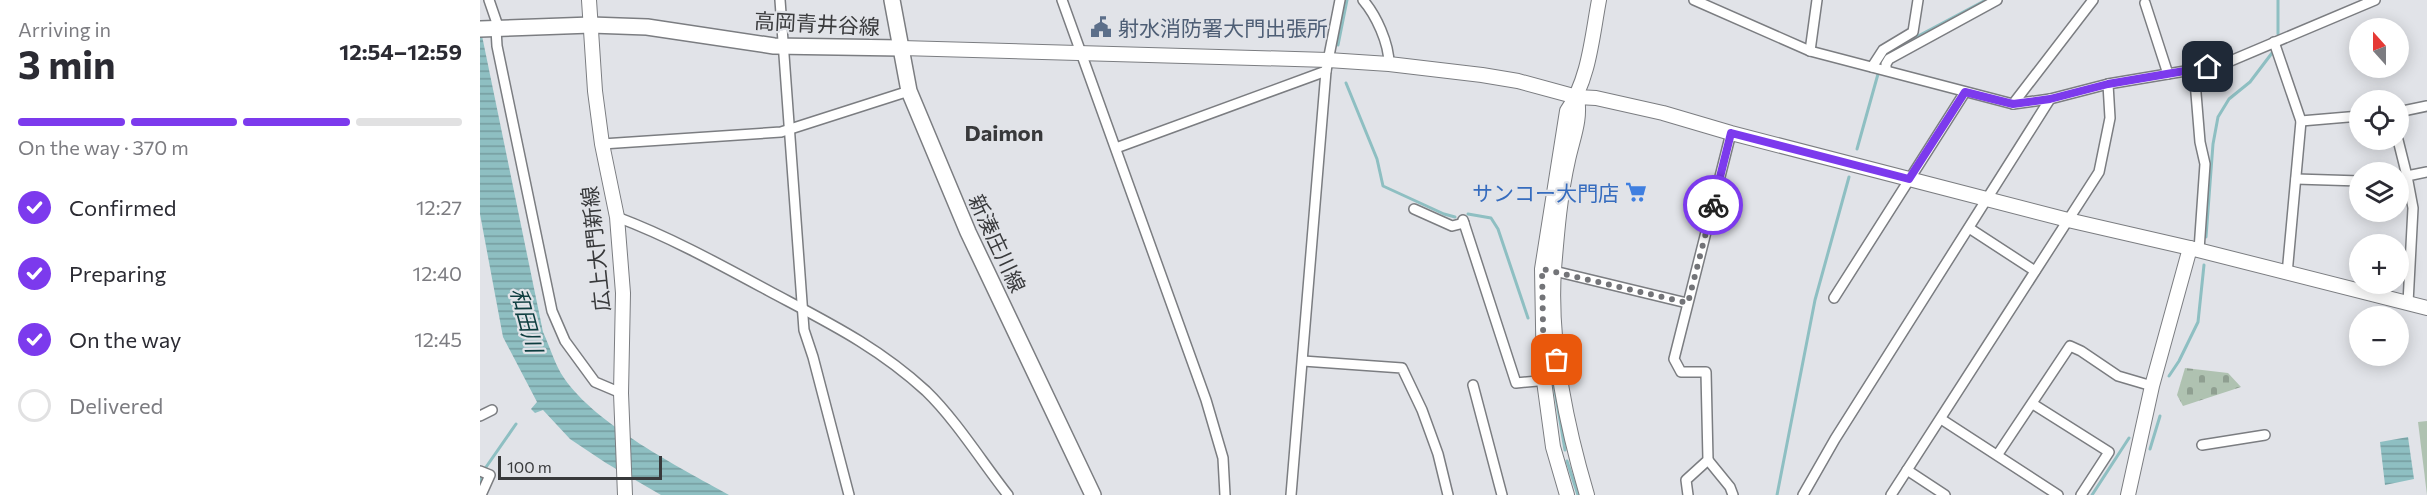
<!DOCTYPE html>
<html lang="en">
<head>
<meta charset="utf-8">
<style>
	body { margin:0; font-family:Commissioner,"Noto Sans JP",sans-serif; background:#f2f2f3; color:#2b2b33; height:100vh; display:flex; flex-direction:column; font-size:22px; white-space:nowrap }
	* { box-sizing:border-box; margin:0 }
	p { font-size:20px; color:#7c7c81 }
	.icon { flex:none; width:33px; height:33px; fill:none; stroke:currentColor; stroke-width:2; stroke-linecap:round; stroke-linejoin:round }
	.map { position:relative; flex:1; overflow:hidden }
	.drawer { display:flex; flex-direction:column; background:#fff; width:480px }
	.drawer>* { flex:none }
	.needle { width:39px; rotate:339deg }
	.buttons { position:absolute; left:1869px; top:18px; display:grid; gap:12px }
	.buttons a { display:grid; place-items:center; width:60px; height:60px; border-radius:50%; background:#fff; box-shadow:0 3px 15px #0003; font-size:30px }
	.scale { position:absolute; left:18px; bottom:15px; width:164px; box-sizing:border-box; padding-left:6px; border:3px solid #38393b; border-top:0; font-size:16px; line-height:21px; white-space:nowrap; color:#38393b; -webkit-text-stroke:4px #e1e3e8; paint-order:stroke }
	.pin { position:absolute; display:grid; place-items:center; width:51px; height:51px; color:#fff; margin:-26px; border-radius:12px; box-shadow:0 3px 9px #0006 }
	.courier { position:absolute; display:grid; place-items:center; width:60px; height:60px; margin:-30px; border:4px solid #7c3aed; border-radius:50%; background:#fff; color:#222; box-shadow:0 2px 8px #0007 }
	.headline em { font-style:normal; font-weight:700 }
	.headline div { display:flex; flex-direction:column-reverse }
	.headline { display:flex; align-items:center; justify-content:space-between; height:102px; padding:0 18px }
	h1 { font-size:39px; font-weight:700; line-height:45px }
	.bar { display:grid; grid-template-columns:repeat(4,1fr); gap:9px 6px; align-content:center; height:72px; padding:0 18px }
	.bar i { height:8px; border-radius:4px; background:#e1e1e2 }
	.bar .selected { background:#7c3aed }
	.bar p { grid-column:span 4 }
	ol { padding:0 18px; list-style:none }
	li { display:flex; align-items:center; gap:18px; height:66px }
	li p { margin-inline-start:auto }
	li .icon { padding:6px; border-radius:50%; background:#7c3aed; color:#fff; stroke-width:4 }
	li:last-child { color:#7c7c81 }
	li i { width:33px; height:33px; border:3px solid #e1e1e2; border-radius:50% }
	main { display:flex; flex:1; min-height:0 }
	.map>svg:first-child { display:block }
	.cemetery { fill:url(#cemetery-stones) }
	.pitch { fill:#afc2b1 }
	.water { fill:url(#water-rules) }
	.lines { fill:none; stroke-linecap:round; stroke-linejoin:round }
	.stream { stroke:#8ebfc2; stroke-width:3 }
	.street-casing { stroke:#7b7d81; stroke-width:12 }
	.secondary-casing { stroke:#7b7d81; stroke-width:16 }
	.primary-casing { stroke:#7b7d81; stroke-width:18 }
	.street { stroke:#fff; stroke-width:9 }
	.secondary { stroke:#fff; stroke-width:14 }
	.primary { stroke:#fff; stroke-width:15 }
	.done { stroke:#737478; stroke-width:6; stroke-dasharray:0 10.8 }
	.route { stroke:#7c3aed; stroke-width:8 }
	.labels { text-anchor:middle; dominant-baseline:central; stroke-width:4.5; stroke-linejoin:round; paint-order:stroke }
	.street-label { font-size:21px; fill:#38393b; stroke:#e1e3e8 }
	.service-label { font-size:21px; fill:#4e5e75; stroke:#e1e3e8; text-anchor:start }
	.shop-label { font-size:21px; fill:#366cbe; stroke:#e1e3e8; text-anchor:end }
	.neighbourhood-label { font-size:22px; font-weight:bold; fill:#38393b; stroke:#e1e3e8 }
	.water-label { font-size:22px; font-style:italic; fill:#0d3d3f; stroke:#e1e3e8 }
</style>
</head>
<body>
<main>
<section class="drawer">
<div class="headline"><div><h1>3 min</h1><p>Arriving in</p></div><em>12:54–12:59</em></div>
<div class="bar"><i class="selected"></i><i class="selected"></i><i class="selected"></i><i></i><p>On the way · 370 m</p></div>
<ol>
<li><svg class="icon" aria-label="check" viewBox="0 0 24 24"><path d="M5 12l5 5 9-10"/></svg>Confirmed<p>12:27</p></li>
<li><svg class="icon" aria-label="check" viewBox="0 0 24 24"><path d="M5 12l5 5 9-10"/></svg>Preparing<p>12:40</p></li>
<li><svg class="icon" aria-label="check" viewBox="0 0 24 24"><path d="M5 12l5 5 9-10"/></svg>On the way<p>12:45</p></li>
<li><i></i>Delivered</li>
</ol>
</section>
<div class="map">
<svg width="1947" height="495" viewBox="0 0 1947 495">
	<defs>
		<pattern id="cemetery-stones" width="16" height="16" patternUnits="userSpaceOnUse" patternTransform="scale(1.5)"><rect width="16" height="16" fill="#afc2b1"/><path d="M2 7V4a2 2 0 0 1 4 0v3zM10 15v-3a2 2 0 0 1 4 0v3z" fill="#8f9f91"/></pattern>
		<pattern id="water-rules" width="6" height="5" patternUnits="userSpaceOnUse" patternTransform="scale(1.5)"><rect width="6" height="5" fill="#8ebfc2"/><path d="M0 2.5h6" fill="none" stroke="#759c9f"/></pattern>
	</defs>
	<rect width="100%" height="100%" fill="#e1e3e8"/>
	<!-- cemetery -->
	<path class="cemetery" d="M 1705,368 L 1748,373 L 1761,387 L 1703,406 L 1697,395 Z"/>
	<!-- pitch -->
	<path class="pitch" d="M 1947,421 L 1947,495 L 1938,422 Z"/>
	<!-- water -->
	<g class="water">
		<path d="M 0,26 L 63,332 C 70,347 75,365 84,378 C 116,425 199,467 249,495 L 181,495 L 126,463 L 90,439 L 63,410 L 55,413 L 51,409 L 57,402 L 23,337 L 0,214 Z"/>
		<path d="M 1928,437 L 1934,479 L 1905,485 L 1900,442 Z"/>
	</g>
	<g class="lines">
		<!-- stream -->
		<g class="stream">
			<path d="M 1798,0 L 1798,34"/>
			<path d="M 858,45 L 867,0"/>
			<path d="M 1401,61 L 1410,51 L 1506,0"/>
			<path d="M 866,83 L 897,159 L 903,186 L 964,214 L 975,217"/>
			<path d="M 1377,149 L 1398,74"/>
			<path d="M 988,214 L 1011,218 L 1018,229 L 1048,318"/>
			<path d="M 1726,237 L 1733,144 L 1738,117 L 1749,99 L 1770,82 L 1792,53"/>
			<path d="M 1071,359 L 1072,374"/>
			<path d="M 1689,376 L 1699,361 L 1718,322 L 1724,265"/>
			<path d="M 1074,385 L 1085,450"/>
			<path d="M 1670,449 L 1680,416"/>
			<path d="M 1087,461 L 1098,495"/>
			<path d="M 4,470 L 36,424"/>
			<path d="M 0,481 L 2,477"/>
			<path d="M 1297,495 L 1335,300 L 1369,177"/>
			<path d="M 1612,495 L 1649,438"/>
		</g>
		<defs>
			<g id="street">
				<path d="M 9,0 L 19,29"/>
				<path d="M 300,0 L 324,330 L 333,357 L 369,495"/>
				<path d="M 582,0 L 726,400 L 743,458 L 745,495"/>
				<path d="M 883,0 C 896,15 909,43 909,64"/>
				<path d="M 1214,0 L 1330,51 L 1533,104 L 1570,99 L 1628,84 L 1741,65 L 1895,0"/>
				<path d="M 1665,3 L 1688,74"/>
				<path d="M 16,29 L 17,46 L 72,311 L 85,341 L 115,382 L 141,393"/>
				<path d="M 1794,42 L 1821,121 L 1807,274"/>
				<path d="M 1330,51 L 1337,0"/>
				<path d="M 1392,67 L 1403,50 L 1433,32 L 1438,0"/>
				<path d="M 1714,69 L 1720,142 L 1725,164 L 1719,250"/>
				<path d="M 1406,70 L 1406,64 L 1409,59 L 1517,0"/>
				<path d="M 1533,104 L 1613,0"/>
				<path d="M 1918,112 L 1947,106"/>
				<path d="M 1821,121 L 1880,116"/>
				<path d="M 1918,140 L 1927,176"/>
				<path d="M 122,144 L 301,132 L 429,91"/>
				<path d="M 636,148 L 846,71"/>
				<path d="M 1816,179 L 1880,181"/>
				<path d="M 934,209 L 972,226 L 984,223"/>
				<path d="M 137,217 C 190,237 239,264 289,291 C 347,322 397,346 446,391 C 476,420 502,462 528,495"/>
				<path d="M 983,220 L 1036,383 L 1080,379"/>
				<path d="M 1489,228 L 1555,271"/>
				<path d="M 1070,270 L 1207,303"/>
				<path d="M 1354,298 L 1485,92"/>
				<path d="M 1928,303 L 1933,208 L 1927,176 L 1947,172"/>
				<path d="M 823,361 L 922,368 L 942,410 L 958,454 L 968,495"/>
				<path d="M 993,385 L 1022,495"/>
				<path d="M 1553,404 L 1629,452 L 1601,495"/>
				<path d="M 0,416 L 12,410"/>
				<path d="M 1461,419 L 1578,495"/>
				<path d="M 1722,445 L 1785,435"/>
				<path d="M 1518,454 L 1590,346 L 1601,351 L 1638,376 L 1672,386"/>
				<path d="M 1228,460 L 1250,487 L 1253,495"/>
				<path d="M 1427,470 L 1465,495"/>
				<path d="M 0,471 L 10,475 L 1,495"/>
				<path d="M 811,495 L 846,71 L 860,0"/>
				<path d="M 1208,495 L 1206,480 L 1228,460 L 1226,372 L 1201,372 L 1194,359 L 1251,133"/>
				<path d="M 1323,495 L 1355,439 L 1570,99"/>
				<path d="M 1411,495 L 1619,172 L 1630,118 L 1628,84"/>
			</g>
			<g id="secondary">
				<path d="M 109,0 L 115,91 L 122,144 L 137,217 L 143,293 L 141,393 L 145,495"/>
				<path d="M 421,48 L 848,60 L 909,64 L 1002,75 L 1038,81 L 1097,97 L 1116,98 L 1183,113 L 1251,133 L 1588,220 L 1710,248 L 1947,308"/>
				<path d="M 1097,97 C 1101,120 1093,137 1088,160 C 1080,195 1077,233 1074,269 C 1069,344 1086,424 1107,495"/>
				<path d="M 1087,495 L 1073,447 L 1064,381 L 1062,269 L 1087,111 C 1109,80 1112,37 1119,0"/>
				<path d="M 1648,495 L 1672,386 L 1710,248"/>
			</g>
			<g id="primary">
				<path d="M 412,0 L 429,91 L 488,232 L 613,495"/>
				<path d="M 0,29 L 111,25 L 167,27 L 294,46 L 421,48"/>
			</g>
		</defs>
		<!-- street casing -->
		<use href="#street" class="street-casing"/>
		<!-- secondary casing -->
		<use href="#secondary" class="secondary-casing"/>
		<!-- primary casing -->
		<use href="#primary" class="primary-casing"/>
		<!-- street -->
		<use href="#street" class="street"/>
		<!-- secondary -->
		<use href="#secondary" class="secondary"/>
		<!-- primary -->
		<use href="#primary" class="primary"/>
	</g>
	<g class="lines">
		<!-- done -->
		<path class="done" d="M 1077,360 L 1080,379 L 1064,381 L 1062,269 L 1208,303 L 1233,205"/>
		<!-- route -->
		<path class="route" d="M 1233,205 L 1251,133 L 1429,179 L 1485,92 L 1533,104 L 1570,99 L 1628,84 L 1728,67"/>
	</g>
	<!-- icons -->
	<defs>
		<symbol id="civic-bare" viewBox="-9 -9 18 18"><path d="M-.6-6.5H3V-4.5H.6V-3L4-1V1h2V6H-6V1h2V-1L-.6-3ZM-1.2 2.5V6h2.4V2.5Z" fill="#5c6f8a" stroke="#e1e3e8" stroke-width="2.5" paint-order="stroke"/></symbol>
		<symbol id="supermarket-bare" viewBox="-9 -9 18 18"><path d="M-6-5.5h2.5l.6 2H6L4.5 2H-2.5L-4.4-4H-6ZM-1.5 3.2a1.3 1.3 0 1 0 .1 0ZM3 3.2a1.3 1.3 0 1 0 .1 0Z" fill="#3f7fe0" stroke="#e1e3e8" stroke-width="2.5" paint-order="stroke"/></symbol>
	</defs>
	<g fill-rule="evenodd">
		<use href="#civic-bare" x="606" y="12" width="30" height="30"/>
		<use href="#supermarket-bare" x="1141" y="177" width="30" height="30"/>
	</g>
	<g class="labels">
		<!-- street labels -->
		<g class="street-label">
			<text transform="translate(337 23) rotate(3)">高岡青井谷線</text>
			<text transform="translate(518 243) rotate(65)">新湊庄川線</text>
			<text transform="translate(115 249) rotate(-96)">広上大門新線</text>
		</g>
		<!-- service labels -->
		<g class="service-label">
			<text x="638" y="27">射水消防署大門出張所</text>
		</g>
		<!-- shop labels -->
		<g class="shop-label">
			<text x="1139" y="192">サンコー大門店</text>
		</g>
		<!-- neighbourhood labels -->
		<g class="neighbourhood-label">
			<text x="524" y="132">Daimon</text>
		</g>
		<!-- water labels -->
		<g class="water-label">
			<text transform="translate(47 320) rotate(75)">和田川</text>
		</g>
	</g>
</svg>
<div class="buttons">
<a><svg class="needle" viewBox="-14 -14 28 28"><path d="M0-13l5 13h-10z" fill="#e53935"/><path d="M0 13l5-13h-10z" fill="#7c7c81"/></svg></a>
<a><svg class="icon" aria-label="locate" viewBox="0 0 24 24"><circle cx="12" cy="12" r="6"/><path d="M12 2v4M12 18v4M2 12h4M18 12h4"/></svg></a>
<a><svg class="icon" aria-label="layers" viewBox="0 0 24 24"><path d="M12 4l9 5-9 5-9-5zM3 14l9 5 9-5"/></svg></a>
<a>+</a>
<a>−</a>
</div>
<div class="scale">100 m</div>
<div class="pin" style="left:1077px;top:360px;background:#ea580c"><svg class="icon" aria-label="bag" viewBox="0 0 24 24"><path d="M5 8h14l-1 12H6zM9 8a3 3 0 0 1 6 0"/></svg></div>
<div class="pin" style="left:1728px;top:67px;background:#1f2937"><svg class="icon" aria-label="home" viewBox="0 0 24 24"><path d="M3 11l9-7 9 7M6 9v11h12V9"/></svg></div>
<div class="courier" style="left:1233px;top:205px"><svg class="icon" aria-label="bike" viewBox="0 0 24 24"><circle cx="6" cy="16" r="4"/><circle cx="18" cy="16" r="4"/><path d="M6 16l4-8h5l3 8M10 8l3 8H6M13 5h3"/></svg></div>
</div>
</main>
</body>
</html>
